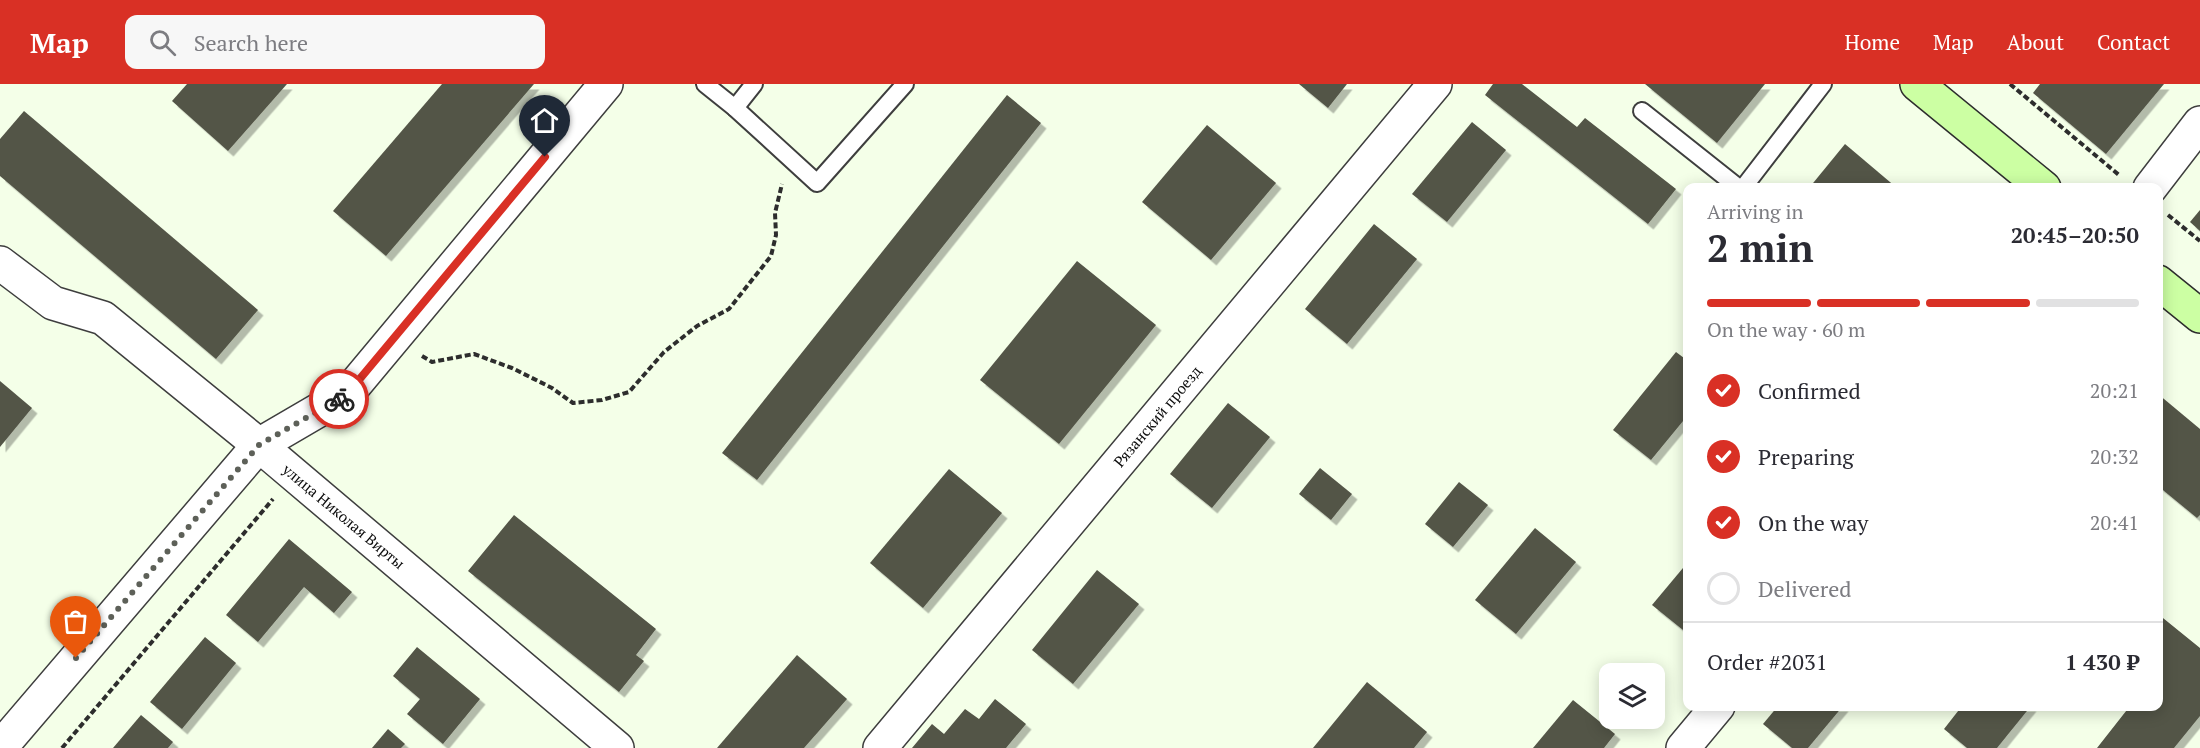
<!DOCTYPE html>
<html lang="en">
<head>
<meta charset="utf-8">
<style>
	body { margin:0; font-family:"PT Serif",serif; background:#f7f7f7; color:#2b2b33; height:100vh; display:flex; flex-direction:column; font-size:22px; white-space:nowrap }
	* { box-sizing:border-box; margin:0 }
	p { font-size:20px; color:#7c7c81 }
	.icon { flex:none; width:33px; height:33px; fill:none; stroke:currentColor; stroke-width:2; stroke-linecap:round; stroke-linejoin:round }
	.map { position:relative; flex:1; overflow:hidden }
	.details { position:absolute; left:1683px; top:99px; width:480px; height:528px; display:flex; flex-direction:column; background:#fff; border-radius:12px; box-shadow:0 3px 15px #0003 }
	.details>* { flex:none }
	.controls { position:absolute; left:1599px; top:579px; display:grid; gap:12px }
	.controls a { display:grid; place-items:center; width:66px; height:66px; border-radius:12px; background:#fff; box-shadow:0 3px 15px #0003; font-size:30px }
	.pin { position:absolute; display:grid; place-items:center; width:51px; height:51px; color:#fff; margin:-62px -26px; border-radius:50% 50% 50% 0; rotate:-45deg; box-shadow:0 0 6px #0007 }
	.pin .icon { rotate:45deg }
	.courier { position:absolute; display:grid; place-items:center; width:60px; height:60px; margin:-30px; border:4px solid #d93025; border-radius:50%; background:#fff; color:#222; box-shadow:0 2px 8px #0007 }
	.summary em { font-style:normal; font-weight:700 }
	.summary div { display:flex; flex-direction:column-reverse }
	.summary { display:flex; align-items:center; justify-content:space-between; height:102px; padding:0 24px }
	h1 { font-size:39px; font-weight:700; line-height:45px }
	.bar { display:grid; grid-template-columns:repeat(4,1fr); gap:9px 6px; align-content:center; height:72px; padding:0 24px }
	.bar i { height:8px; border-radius:4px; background:#e1e1e2 }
	.bar .active { background:#d93025 }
	.bar p { grid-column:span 4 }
	.line { display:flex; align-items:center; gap:15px; padding:0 24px; border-top:2px solid #e1e1e2 }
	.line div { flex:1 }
	ol { padding:0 24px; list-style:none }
	li { display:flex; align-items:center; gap:18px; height:66px }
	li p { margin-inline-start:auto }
	li .icon { padding:6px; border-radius:50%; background:#d93025; color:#fff; stroke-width:4 }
	li:last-child { color:#7c7c81 }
	li i { width:33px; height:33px; border:3px solid #e1e1e2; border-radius:50% }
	header { display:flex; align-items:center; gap:36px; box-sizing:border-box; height:84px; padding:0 30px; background:#d93025; color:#fff }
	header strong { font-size:28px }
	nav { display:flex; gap:33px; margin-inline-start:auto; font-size:21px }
	.search { width:420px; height:54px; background:#f7f7f7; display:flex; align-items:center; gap:15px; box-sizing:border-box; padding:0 21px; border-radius:12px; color:#7c7c81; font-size:22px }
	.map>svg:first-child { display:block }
	.building { fill:#535447; filter:url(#shadow) }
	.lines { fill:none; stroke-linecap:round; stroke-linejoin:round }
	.service-casing { stroke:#3e3e3e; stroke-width:20 }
	.minor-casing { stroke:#3e3e3e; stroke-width:36 }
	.secondary-casing { stroke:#2d2d2d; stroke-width:36 }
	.path { stroke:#2d2d2d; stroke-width:4; stroke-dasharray:6 3; stroke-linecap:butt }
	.service { stroke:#fff; stroke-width:16 }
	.minor { stroke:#fff; stroke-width:33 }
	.secondary { stroke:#ccffa3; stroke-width:33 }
	.done { stroke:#5d6058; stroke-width:6; stroke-dasharray:0 10.8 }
	.route { stroke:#d93025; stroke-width:8 }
	.labels { text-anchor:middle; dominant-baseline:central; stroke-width:6; stroke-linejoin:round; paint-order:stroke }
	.street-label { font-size:15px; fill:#0b0b0b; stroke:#fff }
</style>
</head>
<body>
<header>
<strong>Map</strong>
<div class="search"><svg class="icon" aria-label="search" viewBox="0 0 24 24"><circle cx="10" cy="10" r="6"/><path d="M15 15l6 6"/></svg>Search here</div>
<nav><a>Home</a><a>Map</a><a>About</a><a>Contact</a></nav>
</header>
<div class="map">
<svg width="2200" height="664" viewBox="0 0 2200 664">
	<defs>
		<filter id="shadow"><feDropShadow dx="5.5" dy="5.5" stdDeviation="0" flood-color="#0004"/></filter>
	</defs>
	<rect width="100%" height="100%" fill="#f4ffe8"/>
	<!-- building -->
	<g class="building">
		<path d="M 187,0 L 287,0 L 228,67 L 172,17 Z"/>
		<path d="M 442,0 L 534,0 L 386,172 L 333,127 Z"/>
		<path d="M 1299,0 L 1347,0 L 1328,24 Z"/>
		<path d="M 1493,0 L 1522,0 L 1577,43 L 1585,34 L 1676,105 L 1648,140 L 1485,11 Z"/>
		<path d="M 1645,0 L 1765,0 L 1717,59 Z"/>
		<path d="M 2040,0 L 2164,0 L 2106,70 L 2033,9 Z"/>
		<path d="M 1007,11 L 1041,39 L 757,396 L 722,369 Z"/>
		<path d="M 24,27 L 258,226 L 216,275 L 0,92 L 0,55 Z"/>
		<path d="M 1472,38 L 1506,66 L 1447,138 L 1412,110 Z"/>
		<path d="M 1207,41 L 1276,99 L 1211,176 L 1142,118 Z"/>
		<path d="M 1845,60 L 1897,104 L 1809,104 Z"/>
		<path d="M 2200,126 L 2200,147 L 2190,138 Z"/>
		<path d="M 1374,140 L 1417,175 L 1347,260 L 1305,225 Z"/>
		<path d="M 1077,177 L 1156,241 L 1059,360 L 980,296 Z"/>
		<path d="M 1676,268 L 1688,277 L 1688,331 L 1651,376 L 1613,346 Z"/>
		<path d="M 0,297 L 32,324 L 0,363 Z"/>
		<path d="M 2158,310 L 2200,345 L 2200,431 L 2197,434 L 2158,402 Z"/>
		<path d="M 1228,319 L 1270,353 L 1212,424 L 1170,390 Z"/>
		<path d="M 1320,384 L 1352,410 L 1331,436 L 1299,410 Z"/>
		<path d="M 949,385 L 1002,429 L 923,524 L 870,479 Z"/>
		<path d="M 1459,398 L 1488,421 L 1453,463 L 1425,440 Z"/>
		<path d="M 514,431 L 656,545 L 636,571 L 644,577 L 619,608 L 468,487 Z"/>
		<path d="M 1535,444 L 1576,478 L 1516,550 L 1475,516 Z"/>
		<path d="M 289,455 L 352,508 L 334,529 L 304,503 L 258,558 L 226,531 Z"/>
		<path d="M 1688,478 L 1688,550 L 1652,521 Z"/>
		<path d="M 1097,486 L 1139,520 L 1073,600 L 1032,566 Z"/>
		<path d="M 2158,530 L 2200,564 L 2200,632 L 2174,664 L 2097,664 L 2130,622 L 2158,622 L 2158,588 L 2163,583 L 2158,579 Z"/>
		<path d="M 205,553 L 236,579 L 182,645 L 150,618 Z"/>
		<path d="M 417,563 L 480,615 L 443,660 L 407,630 L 420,615 L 393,592 Z"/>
		<path d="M 797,571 L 847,615 L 804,664 L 717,664 Z"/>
		<path d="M 1367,598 L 1427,648 L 1414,664 L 1313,664 Z"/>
		<path d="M 995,615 L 1026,640 L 1006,664 L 912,664 L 932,640 L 944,650 L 965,625 L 979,635 Z"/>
		<path d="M 1573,616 L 1615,650 L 1604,664 L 1533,664 Z"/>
		<path d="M 1778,622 L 1843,622 L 1808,664 L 1792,664 L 1763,640 Z"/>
		<path d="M 1962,622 L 2031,622 L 1997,664 L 1967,664 L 1944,645 Z"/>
		<path d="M 141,631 L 173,658 L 168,664 L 113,664 Z"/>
		<path d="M 388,645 L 405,660 L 401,664 L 372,664 Z"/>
	</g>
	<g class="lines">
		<defs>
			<g id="service">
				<path d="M 705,0 L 735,24 L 754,0"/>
				<path d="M 735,24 L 817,99 L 905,0"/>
				<path d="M 1642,27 L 1739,104"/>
				<path d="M 1743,104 L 1823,0"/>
			</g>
			<g id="minor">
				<path d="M 2150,104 L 2200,39"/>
				<path d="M 0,179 L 53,219 L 103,234 L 259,361 L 617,664"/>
				<path d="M 0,664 L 259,361 L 348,309 L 606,0"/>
				<path d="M 880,664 L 1435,0"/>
				<path d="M 1683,664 L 1718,622"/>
			</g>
			<g id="secondary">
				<path d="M 1917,0 L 2044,104"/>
				<path d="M 2158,198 L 2200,232"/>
			</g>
		</defs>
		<!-- service casing -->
		<use href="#service" class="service-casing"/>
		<!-- minor casing -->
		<use href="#minor" class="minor-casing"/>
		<!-- secondary casing -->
		<use href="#secondary" class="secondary-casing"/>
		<!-- path -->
		<g class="path">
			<path d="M 2010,0 L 2119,91"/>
			<path d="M 2168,131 L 2200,157"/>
			<path d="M 422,272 L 432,278 L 474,270 L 512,284 L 552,304 L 573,319 L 602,316 L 629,308 L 664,268 L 697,242 L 729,225 L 771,172 L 776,151 L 775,129 L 782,100"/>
			<path d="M 62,664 L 273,415"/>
		</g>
		<!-- service -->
		<use href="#service" class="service"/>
		<!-- minor -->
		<use href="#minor" class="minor"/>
		<!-- secondary -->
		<use href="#secondary" class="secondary"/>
	</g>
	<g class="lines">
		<!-- done -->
		<path class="done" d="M 76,574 L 259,361 L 339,315"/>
		<!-- route -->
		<path class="route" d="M 339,315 L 348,309 L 545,73"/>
	</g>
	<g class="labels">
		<!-- street labels -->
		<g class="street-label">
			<text transform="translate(1157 332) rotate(-50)">Рязанский проезд</text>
			<text transform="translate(344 432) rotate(40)">улица Николая Вирты</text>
		</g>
	</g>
</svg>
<div class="controls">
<a><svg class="icon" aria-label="layers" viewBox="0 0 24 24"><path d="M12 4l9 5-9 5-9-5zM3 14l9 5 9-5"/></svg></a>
</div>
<div class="pin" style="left:76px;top:574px;background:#ea580c"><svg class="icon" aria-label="bag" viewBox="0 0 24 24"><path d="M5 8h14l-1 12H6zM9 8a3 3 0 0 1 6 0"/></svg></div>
<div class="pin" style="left:545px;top:73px;background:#1f2937"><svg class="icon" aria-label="home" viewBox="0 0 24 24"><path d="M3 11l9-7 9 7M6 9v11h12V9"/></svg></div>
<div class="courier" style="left:339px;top:315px"><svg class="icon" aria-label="bike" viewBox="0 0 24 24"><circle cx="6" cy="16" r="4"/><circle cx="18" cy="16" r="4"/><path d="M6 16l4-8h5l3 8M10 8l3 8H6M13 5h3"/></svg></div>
<section class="details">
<div class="summary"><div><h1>2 min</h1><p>Arriving in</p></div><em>20:45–20:50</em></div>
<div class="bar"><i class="active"></i><i class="active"></i><i class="active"></i><i></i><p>On the way · 60 m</p></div>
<ol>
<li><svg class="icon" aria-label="check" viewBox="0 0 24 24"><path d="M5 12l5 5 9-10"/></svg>Confirmed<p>20:21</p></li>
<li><svg class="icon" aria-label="check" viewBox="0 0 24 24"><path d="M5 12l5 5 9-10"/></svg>Preparing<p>20:32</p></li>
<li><svg class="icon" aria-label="check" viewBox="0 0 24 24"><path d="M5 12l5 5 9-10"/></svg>On the way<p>20:41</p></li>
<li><i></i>Delivered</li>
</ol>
<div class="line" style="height:78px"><div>Order #2031</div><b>1 430 ₽</b></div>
</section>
</div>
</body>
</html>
